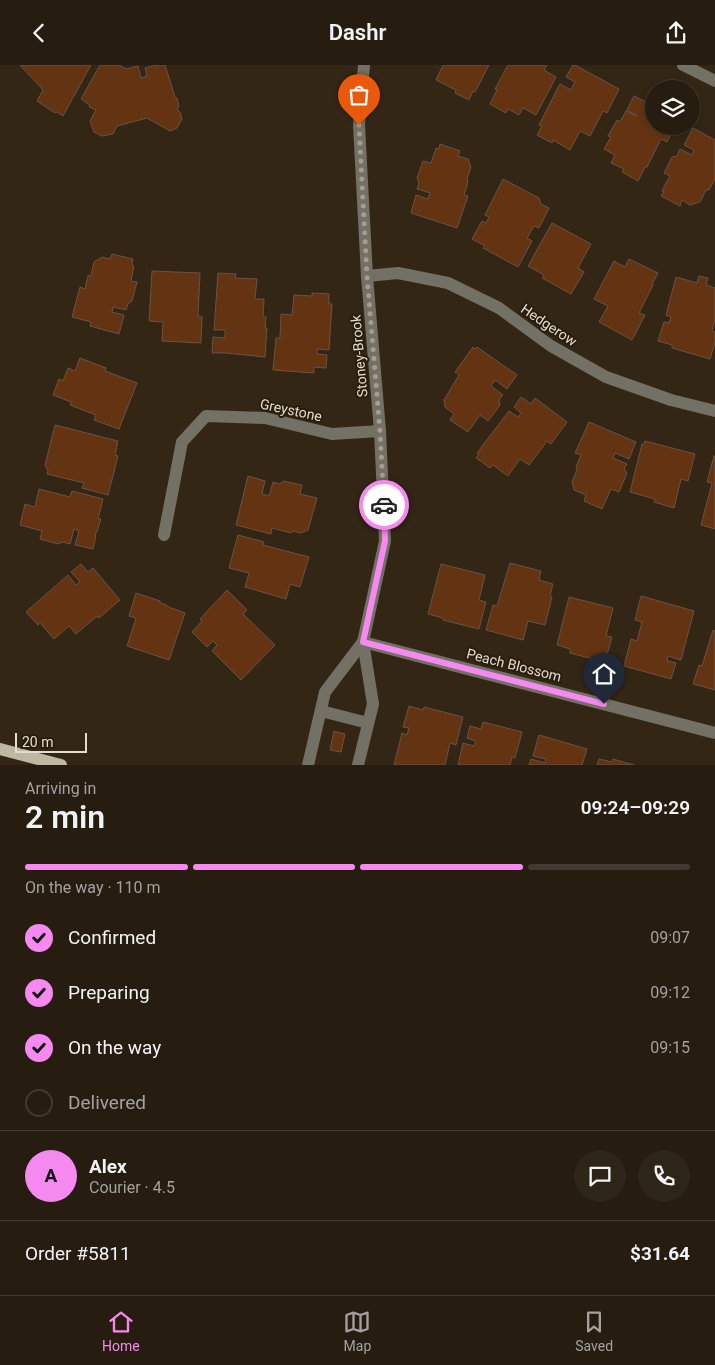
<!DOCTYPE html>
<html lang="en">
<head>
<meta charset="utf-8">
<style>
	body { margin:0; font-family:Roboto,sans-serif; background:#2e2519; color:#f1f3f6; height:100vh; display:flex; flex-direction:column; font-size:19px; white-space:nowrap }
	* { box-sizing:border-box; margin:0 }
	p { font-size:16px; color:#a4a19f }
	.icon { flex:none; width:28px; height:28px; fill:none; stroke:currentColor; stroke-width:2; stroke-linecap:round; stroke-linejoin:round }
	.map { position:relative; height:700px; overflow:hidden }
	.drawer { display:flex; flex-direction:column; background:#261c10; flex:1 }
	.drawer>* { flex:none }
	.tools { position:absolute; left:645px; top:15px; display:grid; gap:10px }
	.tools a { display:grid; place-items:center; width:55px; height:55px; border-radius:50%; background:#261c10; box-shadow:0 2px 8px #0003,0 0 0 1px #423a30; font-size:25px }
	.scale { position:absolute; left:15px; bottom:12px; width:72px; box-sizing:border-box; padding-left:5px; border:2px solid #e4dcd1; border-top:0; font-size:14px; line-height:18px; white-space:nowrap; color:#e4dcd1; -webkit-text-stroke:4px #291d0c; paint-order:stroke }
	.pin { position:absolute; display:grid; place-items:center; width:42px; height:42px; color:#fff; margin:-51px -21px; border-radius:50% 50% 50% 0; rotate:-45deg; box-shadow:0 0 5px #0007 }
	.pin .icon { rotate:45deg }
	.courier { position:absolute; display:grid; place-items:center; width:50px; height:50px; margin:-25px; border:4px solid #f589ef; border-radius:50%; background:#fff; color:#222; box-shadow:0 1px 6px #0007 }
	.summary em { font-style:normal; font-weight:600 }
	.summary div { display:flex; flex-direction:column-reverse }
	.summary { display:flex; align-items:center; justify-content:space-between; height:85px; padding:0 25px }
	h1 { font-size:32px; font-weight:600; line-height:38px }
	.bar { display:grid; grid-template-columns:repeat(4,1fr); gap:8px 5px; align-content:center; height:60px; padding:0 25px }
	.bar i { height:6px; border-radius:4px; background:#423a30 }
	.bar .current { background:#f589ef }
	.bar p { grid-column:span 4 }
	.line { display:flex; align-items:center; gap:12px; padding:0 25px; border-top:1px solid #423a30 }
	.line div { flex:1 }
	.round { display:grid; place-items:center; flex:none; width:52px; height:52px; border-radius:26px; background:#2e2519 }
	ol { padding:0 25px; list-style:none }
	li { display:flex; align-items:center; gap:15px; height:55px }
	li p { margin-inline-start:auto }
	li .icon { padding:5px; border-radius:50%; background:#f589ef; color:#111; stroke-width:4 }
	li:last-child { color:#a4a19f }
	li i { width:28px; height:28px; border:2px solid #423a30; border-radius:50% }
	header { display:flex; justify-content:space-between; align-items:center; height:65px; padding:0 25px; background:#261c10; font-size:22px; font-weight:600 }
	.tabs { display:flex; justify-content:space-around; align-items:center; height:70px; border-top:1px solid #423a30; background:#261c10; font-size:14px; color:#a4a19f }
	.tabs a { display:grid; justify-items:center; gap:2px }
	.tabs .current { color:#f589ef }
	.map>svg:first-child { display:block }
	.building { fill:#643412; stroke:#685346 }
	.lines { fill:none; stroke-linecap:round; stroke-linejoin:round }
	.minor { stroke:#737066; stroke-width:12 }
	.major { stroke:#beb8a3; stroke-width:12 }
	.done { stroke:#a69c8f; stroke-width:5; stroke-dasharray:0 9 }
	.route { stroke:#f589ef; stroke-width:6 }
	.labels { text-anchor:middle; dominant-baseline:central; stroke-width:4; stroke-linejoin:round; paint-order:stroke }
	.street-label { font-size:14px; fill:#e4dcd1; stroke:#291d0c }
</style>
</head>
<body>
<header><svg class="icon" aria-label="back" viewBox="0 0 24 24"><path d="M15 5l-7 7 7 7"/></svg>Dashr<svg class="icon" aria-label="share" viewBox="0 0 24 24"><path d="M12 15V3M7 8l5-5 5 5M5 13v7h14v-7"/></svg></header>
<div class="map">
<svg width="715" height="700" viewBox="0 0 715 700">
	<rect width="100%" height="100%" fill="#332615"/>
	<!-- building -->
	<g class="building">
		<path d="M 20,0 L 91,0 L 63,51 L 57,47 L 55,48 L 37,36 L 43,25 Z"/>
		<path d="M 100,0 L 119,0 L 126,4 L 138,1 L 141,13 L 147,11 L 145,3 L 157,0 L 165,0 L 175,32 L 177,33 L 179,41 L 177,45 L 180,47 L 182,54 L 177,63 L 170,66 L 147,53 L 117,61 L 113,69 L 102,71 L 94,67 L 90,56 L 96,45 L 89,42 L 90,40 L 81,34 Z"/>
		<path d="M 443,0 L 489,0 L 475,27 L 473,26 L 469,35 L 455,28 L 456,25 L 436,15 Z"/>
		<path d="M 508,0 L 547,0 L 544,5 L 556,12 L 536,50 L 523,43 L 519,50 L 508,44 L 506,48 L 490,39 L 497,25 L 495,24 Z"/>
		<path d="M 573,0 L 575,0 L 619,24 L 607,48 L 603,46 L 590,71 L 580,66 L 570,85 L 553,75 L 552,78 L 537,70 L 542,61 L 539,60 L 560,19 L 571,25 L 575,17 L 566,12 Z"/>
		<path d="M 634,31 L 654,41 L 654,61 L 675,61 L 667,77 L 661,74 L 647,102 L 645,102 L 638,116 L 622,107 L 624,104 L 611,98 L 615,90 L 604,84 L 611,72 L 608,71 L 617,55 L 620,57 L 626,46 L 636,51 L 636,50 L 627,45 Z"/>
		<path d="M 693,63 L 715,75 L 715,114 L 709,125 L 706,125 L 700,137 L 690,140 L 682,135 L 680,141 L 661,131 L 664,127 L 662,126 L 670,111 L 664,108 L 672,92 L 677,91 L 680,84 L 692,90 L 694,85 L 684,80 Z"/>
		<path d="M 440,79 L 460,86 L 458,91 L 468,94 L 471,102 L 467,114 L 468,117 L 464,130 L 468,131 L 457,163 L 411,148 L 416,130 L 428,134 L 430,128 L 417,124 L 419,118 L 417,113 L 423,96 L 431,98 L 436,83 L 439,84 Z"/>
		<path d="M 503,114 L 539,133 L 541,139 L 549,143 L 539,163 L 534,161 L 527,173 L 532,176 L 518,202 L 483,183 L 485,181 L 472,174 L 482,156 L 486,158 L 489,152 L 485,150 Z"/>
		<path d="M 552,158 L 591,179 L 578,203 L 584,207 L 571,229 L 542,213 L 544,210 L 528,201 Z"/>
		<path d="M 112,189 L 133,194 L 132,200 L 134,201 L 131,216 L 137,217 L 132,236 L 128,239 L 126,245 L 113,242 L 112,247 L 124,250 L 119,269 L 90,261 L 91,257 L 72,252 L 80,222 L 85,224 L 88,211 L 91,210 L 94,197 L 102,192 L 110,194 Z"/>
		<path d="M 629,194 L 658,208 L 652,219 L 653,220 L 639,248 L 645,250 L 632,275 L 599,257 L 608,241 L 594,234 L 614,196 L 625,202 Z"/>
		<path d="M 152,206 L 200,208 L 198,251 L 202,252 L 201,278 L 162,276 L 163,257 L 149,256 Z"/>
		<path d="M 218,208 L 236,209 L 235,213 L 257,214 L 255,234 L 264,234 L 263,252 L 266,252 L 265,263 L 267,263 L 265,292 L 226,288 L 212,288 L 213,272 L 225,273 L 225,265 L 214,265 Z"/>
		<path d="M 699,211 L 708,213 L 706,220 L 715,223 L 715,254 L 712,266 L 715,267 L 715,277 L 710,294 L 672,283 L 672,280 L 658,276 L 664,257 L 669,258 L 671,252 L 666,250 L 676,212 L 697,218 Z"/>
		<path d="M 312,228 L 329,229 L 329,239 L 332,239 L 329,285 L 317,284 L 317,289 L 327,290 L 326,303 L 314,302 L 314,308 L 273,305 L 276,273 L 280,273 L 281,249 L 292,250 L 294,230 L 312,231 Z"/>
		<path d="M 473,282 L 475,284 L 477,282 L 517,310 L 507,324 L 495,315 L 491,321 L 503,330 L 499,335 L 500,340 L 488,356 L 480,350 L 468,367 L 450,355 L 454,349 L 445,342 L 444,335 L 459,310 L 455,307 Z"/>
		<path d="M 80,293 L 106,303 L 105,306 L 137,318 L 119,364 L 94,355 L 96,350 L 70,340 L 71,337 L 53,330 L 59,314 L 63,316 L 68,303 L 75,306 Z"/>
		<path d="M 521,332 L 531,339 L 535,333 L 567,357 L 551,379 L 547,376 L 529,400 L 520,394 L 508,411 L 493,400 L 490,403 L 476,393 L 479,389 L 477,388 L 509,346 L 518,352 L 521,348 L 514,342 Z"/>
		<path d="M 589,357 L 636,377 L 629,394 L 615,388 L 613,393 L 627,399 L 624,404 L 627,408 L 619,427 L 611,424 L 602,444 L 584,436 L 586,430 L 574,425 L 572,417 L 577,405 L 576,402 L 581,390 L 575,388 Z"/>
		<path d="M 55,360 L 118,376 L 115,390 L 118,391 L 108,430 L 82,423 L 84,418 L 47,409 L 48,406 L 45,400 Z"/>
		<path d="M 645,376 L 695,389 L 688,416 L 681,414 L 674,443 L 654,437 L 655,434 L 630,427 L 642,379 L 644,379 Z"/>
		<path d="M 714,391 L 715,391 L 715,464 L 701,460 L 712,418 L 707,417 Z"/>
		<path d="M 248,411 L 265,416 L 262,429 L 269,431 L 273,417 L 280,419 L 283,416 L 302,420 L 300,429 L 317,433 L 308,465 L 301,468 L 293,466 L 291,468 L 272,463 L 271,469 L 236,460 Z"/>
		<path d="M 39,424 L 70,432 L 72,426 L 103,434 L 98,454 L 101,454 L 97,467 L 96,467 L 95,471 L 96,471 L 93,484 L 75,480 L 79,466 L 74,464 L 70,479 L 63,477 L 58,479 L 40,474 L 42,466 L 20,460 L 25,439 L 35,442 Z"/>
		<path d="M 238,470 L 264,477 L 263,480 L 309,492 L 300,522 L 290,519 L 286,534 L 245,522 L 249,508 L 229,503 Z"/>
		<path d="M 510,498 L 541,506 L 539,515 L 553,519 L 550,531 L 552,532 L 545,560 L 528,556 L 523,575 L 486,565 L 493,540 L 497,541 Z"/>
		<path d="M 81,499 L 88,507 L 93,503 L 120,535 L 99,553 L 97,551 L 76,569 L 69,561 L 54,574 L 40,558 L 38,560 L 26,547 L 68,510 L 76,520 L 80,517 L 71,507 Z"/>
		<path d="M 441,499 L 485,510 L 479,535 L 486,537 L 479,564 L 443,555 L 443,553 L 428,549 Z"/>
		<path d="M 227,525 L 247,545 L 243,549 L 275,580 L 241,615 L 212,586 L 217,580 L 213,576 L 207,582 L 192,567 L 202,556 L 200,554 Z"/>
		<path d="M 136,528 L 160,536 L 160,538 L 167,540 L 166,541 L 185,548 L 169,595 L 127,581 L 136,553 L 129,551 Z"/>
		<path d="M 641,531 L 694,546 L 681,595 L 668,591 L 667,596 L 676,598 L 671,614 L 624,601 L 631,574 L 637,576 L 642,557 L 635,555 Z"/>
		<path d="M 569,532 L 613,543 L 606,571 L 612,572 L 605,597 L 570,588 L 570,584 L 557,580 Z"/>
		<path d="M 713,565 L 715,566 L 715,625 L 693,619 L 699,600 L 702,601 Z"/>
		<path d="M 409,641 L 423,645 L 424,642 L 463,652 L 456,680 L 450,678 L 445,700 L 394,700 L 402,668 L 407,670 L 409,663 L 403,662 Z"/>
		<path d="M 483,657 L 522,667 L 515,693 L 512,692 L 510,700 L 458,700 L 463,678 L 474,681 L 476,676 L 467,673 L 470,661 L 481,664 Z"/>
		<path d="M 334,666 L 345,669 L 341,687 L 330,685 Z"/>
		<path d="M 539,670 L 587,684 L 582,700 L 529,700 L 531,694 L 545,698 L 546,694 L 533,691 Z"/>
		<path d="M 599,694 L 612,697 L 613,694 L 634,700 L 597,700 Z"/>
	</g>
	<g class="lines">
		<!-- minor -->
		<g class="minor">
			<path d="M 683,0 L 715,16"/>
			<path d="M 367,211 L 398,208 L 448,218 L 499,243 L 551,281 L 606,312 L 671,335 L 715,346"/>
			<path d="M 164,470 L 182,377 L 206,351 L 265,353 L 332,369 L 380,366"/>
			<path d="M 363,577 L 715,668"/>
			<path d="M 321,646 L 368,658"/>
			<path d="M 308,700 L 325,627 L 363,577"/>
			<path d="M 358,700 L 373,639 L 363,577 L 385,476 L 380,366 L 367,211 L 359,60 L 364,0"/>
		</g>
		<!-- major -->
		<path class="major" d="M 0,684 L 61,700"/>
	</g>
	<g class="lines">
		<!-- done -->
		<path class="done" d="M 359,60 L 367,211 L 380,366 L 384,440"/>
		<!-- route -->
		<path class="route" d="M 384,440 L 385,476 L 363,577 L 604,639"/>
	</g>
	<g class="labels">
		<!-- street labels -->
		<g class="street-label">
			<text transform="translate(549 260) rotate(34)">Hedgerow</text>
			<text transform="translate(359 291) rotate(-95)">Stoney-Brook</text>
			<text transform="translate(291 345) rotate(12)">Greystone</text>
			<text transform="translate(514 600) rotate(14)">Peach Blossom</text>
		</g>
	</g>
</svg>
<div class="tools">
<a><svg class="icon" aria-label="layers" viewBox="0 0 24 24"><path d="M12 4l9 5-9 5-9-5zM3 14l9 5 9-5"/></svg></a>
</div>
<div class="scale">20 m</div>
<div class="pin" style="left:359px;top:60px;background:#ea580c"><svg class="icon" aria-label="bag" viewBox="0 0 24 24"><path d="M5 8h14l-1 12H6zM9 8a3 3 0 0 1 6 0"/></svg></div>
<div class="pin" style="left:604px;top:639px;background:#1f2937"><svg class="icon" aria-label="home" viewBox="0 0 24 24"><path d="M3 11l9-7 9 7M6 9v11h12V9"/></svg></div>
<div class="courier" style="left:384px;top:440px"><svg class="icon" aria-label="car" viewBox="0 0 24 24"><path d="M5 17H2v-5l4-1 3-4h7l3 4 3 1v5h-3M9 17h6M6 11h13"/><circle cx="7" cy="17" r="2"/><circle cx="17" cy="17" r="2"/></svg></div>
</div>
<section class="drawer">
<div class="summary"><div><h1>2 min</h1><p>Arriving in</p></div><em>09:24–09:29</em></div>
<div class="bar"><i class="current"></i><i class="current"></i><i class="current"></i><i></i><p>On the way · 110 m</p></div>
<ol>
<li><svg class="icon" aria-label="check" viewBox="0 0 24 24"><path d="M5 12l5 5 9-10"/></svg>Confirmed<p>09:07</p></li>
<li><svg class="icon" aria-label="check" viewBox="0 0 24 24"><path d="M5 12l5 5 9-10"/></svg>Preparing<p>09:12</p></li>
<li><svg class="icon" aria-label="check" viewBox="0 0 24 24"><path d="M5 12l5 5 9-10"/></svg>On the way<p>09:15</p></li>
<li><i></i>Delivered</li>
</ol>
<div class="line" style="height:90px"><b class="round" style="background:#f589ef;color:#111">A</b><div><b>Alex</b><p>Courier · 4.5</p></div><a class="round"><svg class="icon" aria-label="chat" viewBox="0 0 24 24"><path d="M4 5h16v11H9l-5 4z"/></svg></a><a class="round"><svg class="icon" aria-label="phone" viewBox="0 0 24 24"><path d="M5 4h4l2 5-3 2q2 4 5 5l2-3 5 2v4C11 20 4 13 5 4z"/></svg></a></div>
<div class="line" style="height:65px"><div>Order #5811</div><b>$31.64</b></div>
</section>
<nav class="tabs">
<a class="current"><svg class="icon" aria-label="home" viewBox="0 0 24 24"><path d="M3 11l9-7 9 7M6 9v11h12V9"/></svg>Home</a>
<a><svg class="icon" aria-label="map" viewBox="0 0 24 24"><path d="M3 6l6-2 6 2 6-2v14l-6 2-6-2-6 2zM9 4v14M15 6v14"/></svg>Map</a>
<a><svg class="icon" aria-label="saved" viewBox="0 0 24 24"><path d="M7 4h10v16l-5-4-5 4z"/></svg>Saved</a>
</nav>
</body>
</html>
